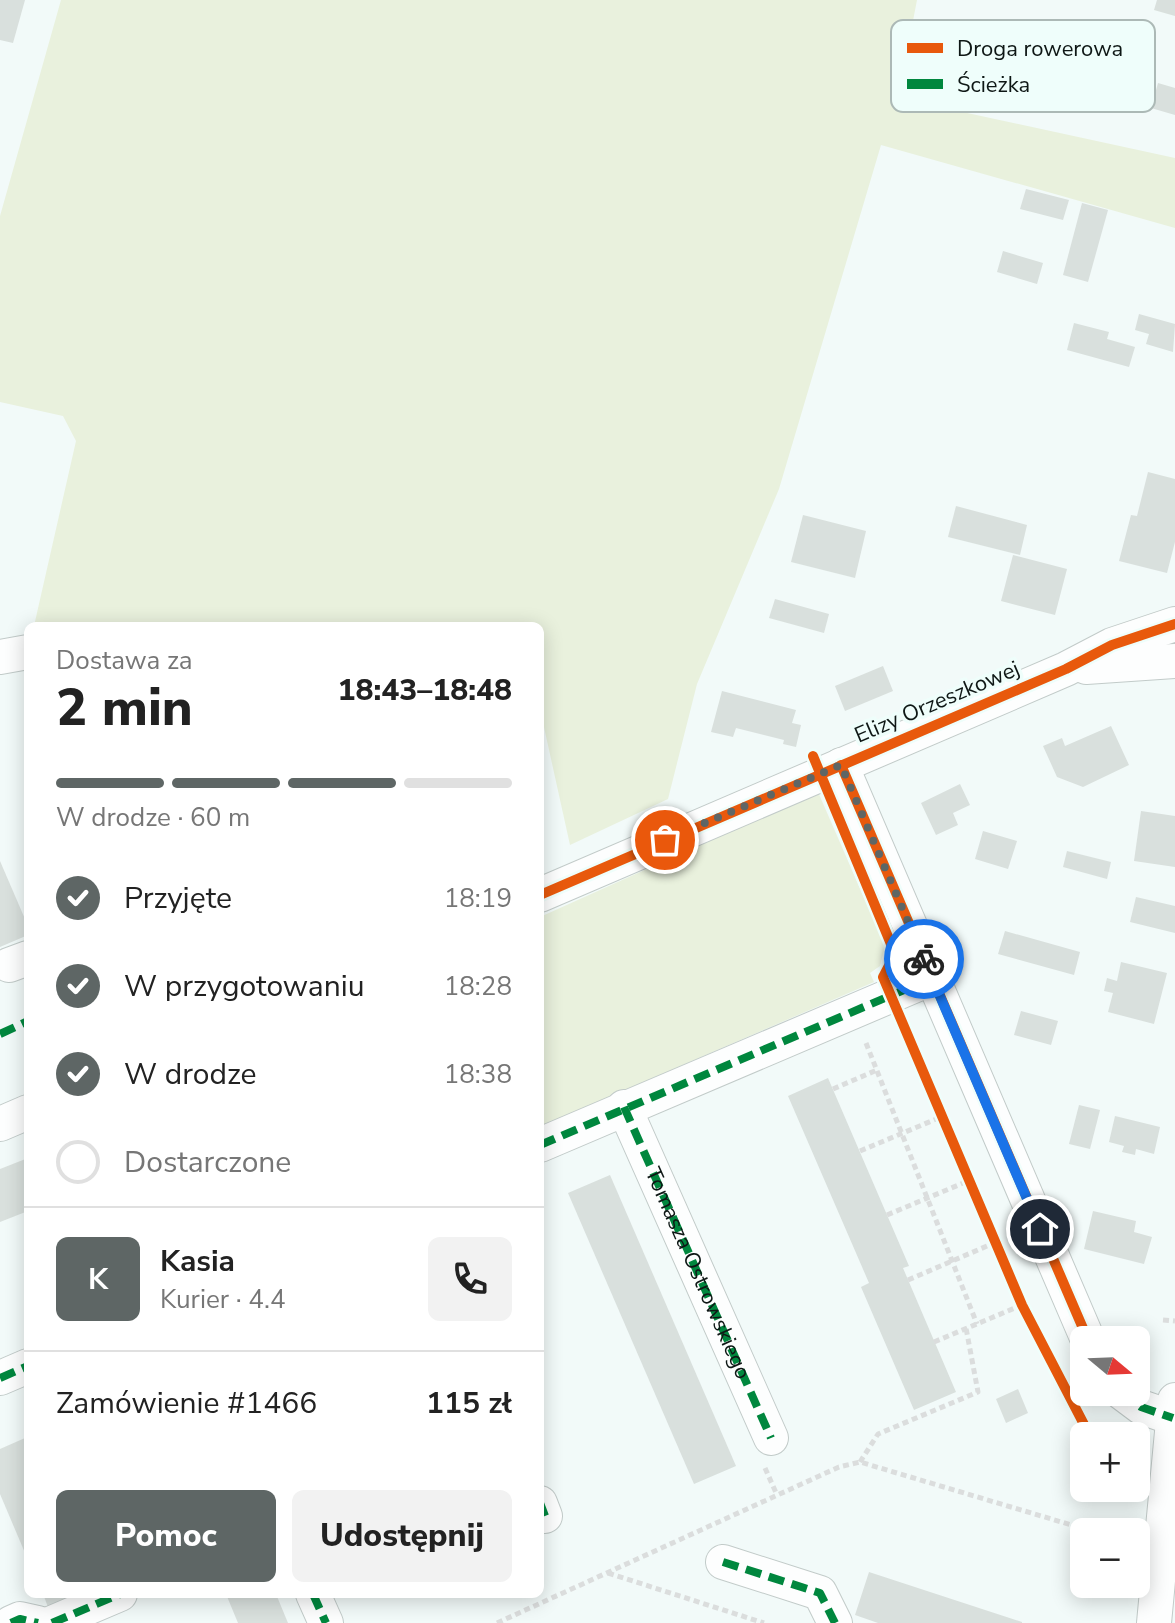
<!DOCTYPE html>
<html lang="pl">
<head>
<meta charset="utf-8">
<style>
	body { margin:0; font-family:"Nunito Sans",sans-serif; background:#f2f2f2; color:#222; height:100vh; display:flex; flex-direction:column; font-size:30px; white-space:nowrap }
	* { box-sizing:border-box; margin:0 }
	p { font-size:26px; color:#767676 }
	.icon { flex:none; width:44px; height:44px; fill:none; stroke:currentColor; stroke-width:2; stroke-linecap:round; stroke-linejoin:round }
	.map { position:relative; flex:1; overflow:hidden }
	.side { position:absolute; left:24px; top:622px; width:520px; height:976px; display:flex; flex-direction:column; background:#fff; border-radius:12px; box-shadow:0 4px 20px #0003 }
	.side>* { flex:none }
	.needle { width:52px; rotate:109deg }
	.tools { position:absolute; left:1070px; top:1326px; display:grid; gap:16px }
	.tools a { display:grid; place-items:center; width:80px; height:80px; border-radius:12px; background:#fff; box-shadow:0 4px 20px #0003; font-size:40px }
	.pin { position:absolute; display:grid; place-items:center; width:68px; height:68px; color:#fff; margin:-34px; border:4px solid #fff; border-radius:50%; box-shadow:0 2px 8px #0007 }
	.courier { position:absolute; display:grid; place-items:center; width:80px; height:80px; margin:-40px; border:6px solid #1a73e8; border-radius:50%; background:#fff; color:#222; box-shadow:0 2px 10px #0007 }
	.headline em { font-style:normal; font-weight:800 }
	.headline div { display:flex; flex-direction:column-reverse }
	.headline { display:flex; align-items:center; justify-content:space-between; height:136px; padding:0 32px }
	h1 { font-size:52px; font-weight:800; line-height:60px }
	.bar { display:grid; grid-template-columns:repeat(4,1fr); gap:12px 8px; align-content:center; height:96px; padding:0 32px }
	.bar i { height:10px; border-radius:6px; background:#e0e0e0 }
	.bar .current { background:#5e6665 }
	.bar p { grid-column:span 4 }
	.line { display:flex; align-items:center; gap:20px; padding:0 32px; border-top:2px solid #e0e0e0 }
	.line div { flex:1 }
	.round { display:grid; place-items:center; flex:none; width:84px; height:84px; border-radius:12px; background:#f2f2f2 }
	ol { padding:0 32px; list-style:none }
	li { display:flex; align-items:center; gap:24px; height:88px }
	li p { margin-inline-start:auto }
	li .icon { padding:8px; border-radius:50%; background:#5e6665; color:#fff; stroke-width:4 }
	li:last-child { color:#767676 }
	li i { width:44px; height:44px; border:4px solid #e0e0e0; border-radius:50% }
	.cta { display:flex; gap:16px; margin-top:auto; padding:16px 32px }
	.cta a { flex:1; height:92px; border-radius:12px; background:#5e6665; color:#fff; font-size:32px; font-weight:800; line-height:92px; text-align:center }
	.cta a+a { background:#f2f2f2; color:#222 }
	.map>svg:first-child { display:block }
	.green { fill:#e9f1dd }
	.building { fill:#d9e0dd }
	.lines { fill:none; stroke-linecap:round; stroke-linejoin:round }
	.minor-casing { stroke:#c2cbc9; stroke-width:36 }
	.path { stroke:#dbdddd; stroke-width:5; stroke-dasharray:6 4; stroke-linecap:butt }
	.minor { stroke:#fdfefe; stroke-width:34 }
	.quiet { stroke:#00873e; stroke-width:8; stroke-dasharray:16 8; stroke-linecap:butt }
	.cycleway-casing { stroke:#effefb; stroke-width:15 }
	.cycleway { stroke:#e8590c; stroke-width:10 }
	.done { stroke:#5e6665; stroke-width:8; stroke-dasharray:0 14.4 }
	.route { stroke:#1a73e8; stroke-width:10 }
	.labels { text-anchor:middle; dominant-baseline:central; stroke-width:7; stroke-linejoin:round; paint-order:stroke }
	.street-label { font-size:22px; fill:#0e1715; stroke:#effefb }
	.key { fill:#effefb; stroke:#acb9b6; stroke-width:2 }
	.key-label { font-size:22px; fill:#0e1715 }
</style>
</head>
<body>
<div class="map">
<svg width="1175" height="1623" viewBox="0 0 1175 1623">
	<rect width="100%" height="100%" fill="#f2faf9"/>
	<!-- green -->
	<g class="green">
		<path d="M 61,0 L 917,0 L 898,98 L 1175,158 L 1175,228 L 881,145 L 779,489 L 697,684 L 668,799 L 570,845 L 540,709 L 540,626 L 34,626 L 76,441 L 63,416 L 0,402 L 0,216 Z"/>
		<path d="M 818,792 L 885,946 L 880,966 L 870,973 L 874,982 L 540,1127 L 540,917 Z"/>
	</g>
	<!-- building -->
	<g class="building">
		<path d="M 0,0 L 25,0 L 13,43 L 0,40 Z"/>
		<path d="M 1157,0 L 1175,0 L 1175,16 L 1154,10 Z"/>
		<path d="M 1158,83 L 1175,88 L 1175,115 L 1151,108 Z"/>
		<path d="M 1026,189 L 1069,200 L 1063,220 L 1020,209 Z"/>
		<path d="M 1082,203 L 1108,210 L 1088,282 L 1063,275 Z"/>
		<path d="M 1003,251 L 1043,263 L 1037,284 L 997,272 Z"/>
		<path d="M 1139,314 L 1175,324 L 1173,352 L 1146,344 L 1149,334 L 1135,330 Z"/>
		<path d="M 1074,323 L 1109,332 L 1107,339 L 1135,347 L 1129,367 L 1067,350 Z"/>
		<path d="M 1148,472 L 1175,479 L 1175,542 L 1167,573 L 1119,561 L 1131,515 L 1137,516 Z"/>
		<path d="M 956,506 L 1027,525 L 1020,555 L 948,537 Z"/>
		<path d="M 803,515 L 866,531 L 855,578 L 791,562 Z"/>
		<path d="M 1013,555 L 1067,569 L 1055,615 L 1001,601 Z"/>
		<path d="M 775,599 L 829,614 L 824,633 L 769,618 Z"/>
		<path d="M 883,666 L 893,691 L 845,711 L 835,686 Z"/>
		<path d="M 722,691 L 796,710 L 792,723 L 801,725 L 796,747 L 783,744 L 784,740 L 736,728 L 733,737 L 711,732 Z"/>
		<path d="M 1111,726 L 1129,765 L 1083,787 L 1057,777 L 1043,746 L 1062,738 L 1065,746 Z"/>
		<path d="M 960,784 L 970,805 L 953,813 L 958,825 L 936,835 L 921,803 Z"/>
		<path d="M 1141,811 L 1175,816 L 1175,867 L 1134,861 Z"/>
		<path d="M 983,831 L 1017,841 L 1008,869 L 975,859 Z"/>
		<path d="M 1067,851 L 1111,862 L 1107,879 L 1063,867 Z"/>
		<path d="M 0,861 L 28,926 L 28,935 L 0,947 Z"/>
		<path d="M 1136,897 L 1175,906 L 1175,933 L 1130,922 Z"/>
		<path d="M 1005,931 L 1080,952 L 1074,975 L 998,954 Z"/>
		<path d="M 1121,962 L 1167,973 L 1154,1024 L 1108,1012 L 1113,993 L 1104,991 L 1107,978 L 1117,981 Z"/>
		<path d="M 1021,1011 L 1058,1021 L 1051,1045 L 1014,1035 Z"/>
		<path d="M 828,1078 L 909,1266 L 903,1268 L 956,1392 L 914,1410 L 861,1287 L 869,1283 L 788,1096 Z"/>
		<path d="M 1079,1105 L 1100,1110 L 1090,1149 L 1069,1144 Z"/>
		<path d="M 1115,1116 L 1160,1127 L 1154,1154 L 1136,1149 L 1135,1155 L 1122,1152 L 1124,1146 L 1109,1142 Z"/>
		<path d="M 28,1158 L 28,1211 L 0,1222 L 0,1169 Z"/>
		<path d="M 610,1175 L 736,1466 L 694,1484 L 568,1193 Z"/>
		<path d="M 1093,1211 L 1136,1221 L 1134,1232 L 1152,1237 L 1144,1264 L 1084,1249 Z"/>
		<path d="M 1018,1389 L 1028,1413 L 1006,1423 L 996,1399 Z"/>
		<path d="M 25,1438 L 28,1444 L 28,1560 L 0,1494 L 0,1449 Z"/>
		<path d="M 869,1572 L 1022,1622 L 1022,1623 L 878,1623 L 855,1615 Z"/>
		<path d="M 43,1594 L 77,1594 L 48,1607 Z"/>
		<path d="M 226,1594 L 276,1594 L 288,1623 L 238,1623 Z"/>
	</g>
	<g class="lines">
		<defs>
			<g id="minor">
				<path d="M 0,657 L 28,652"/>
				<path d="M 1086,667 L 1175,661"/>
				<path d="M 841,765 L 1088,1340"/>
				<path d="M 540,895 L 1066,669 L 1112,645 L 1175,624"/>
				<path d="M 9,965 L 28,958"/>
				<path id="s1" d="M 624,1107 L 771,1438"/>
				<path d="M 0,1124 L 28,1112"/>
				<path d="M 540,1145 L 932,978"/>
				<path d="M 0,1378 L 28,1366"/>
				<path d="M 1121,1392 L 1141,1407 L 1173,1418"/>
				<path d="M 540,1503 L 545,1516"/>
				<path d="M 723,1562 L 820,1593 L 835,1623"/>
				<path d="M 313,1594 L 326,1623"/>
				<path d="M 11,1623 L 20,1619 L 38,1623"/>
				<path d="M 52,1623 L 120,1594"/>
				<path d="M 1154,1623 L 1175,1400"/>
			</g>
		</defs>
		<!-- minor casing -->
		<use href="#minor" class="minor-casing"/>
		<!-- path -->
		<g class="path">
			<path d="M 866,1043 L 977,1324"/>
			<path d="M 833,1089 L 877,1070"/>
			<path d="M 860,1151 L 941,1117"/>
			<path d="M 887,1215 L 968,1181"/>
			<path d="M 908,1280 L 994,1243"/>
			<path d="M 1163,1320 L 1175,1321"/>
			<path d="M 934,1342 L 1022,1305"/>
			<path d="M 860,1462 L 878,1434 L 978,1392 L 966,1328"/>
			<path d="M 765,1468 L 777,1495"/>
			<path d="M 608,1573 L 764,1623"/>
			<path d="M 497,1623 L 839,1467 L 860,1462 L 1095,1532"/>
		</g>
		<!-- minor -->
		<use href="#minor" class="minor"/>
		<!-- quiet -->
		<g class="quiet">
			<path d="M 0,1034 L 28,1021"/>
			<path d="M 624,1107 L 771,1438"/>
			<path d="M 540,1145 L 932,978"/>
			<path d="M 0,1378 L 28,1366"/>
			<path d="M 1121,1392 L 1141,1407 L 1173,1418"/>
			<path d="M 540,1503 L 545,1516"/>
			<path d="M 723,1562 L 820,1593 L 835,1623"/>
			<path d="M 313,1594 L 326,1623"/>
			<path d="M 11,1623 L 20,1619 L 38,1623"/>
			<path d="M 52,1623 L 120,1594"/>
		</g>
		<defs>
			<g id="cycleway">
				<path d="M 813,756 L 891,944 L 892,960 L 883,977 L 1022,1305 L 1090,1436"/>
				<path d="M 841,765 L 1088,1340"/>
				<path d="M 540,895 L 1066,669 L 1112,645 L 1175,624"/>
			</g>
		</defs>
		<!-- cycleway casing -->
		<use href="#cycleway" class="cycleway-casing"/>
		<!-- cycleway -->
		<use href="#cycleway" class="cycleway"/>
	</g>
	<g class="lines">
		<!-- done -->
		<path class="done" d="M 665,840 L 841,765 L 924,959"/>
		<!-- route -->
		<path class="route" d="M 924,959 L 1040,1229"/>
	</g>
	<g class="labels">
		<!-- street labels -->
		<g class="street-label">
			<text transform="translate(937 702) rotate(-23)">Elizy Orzeszkowej</text>
			<text stroke="none"><textPath href="#s1" startOffset="182">Tomasza Ostrowskiego</textPath></text>
		</g>
	</g>
	<!-- legend -->
	<rect x="891" y="20" width="264" height="92" rx="12" class="key"/>
	<rect x="907" y="43" width="36" height="10" fill="#e8590c"/>
	<rect x="907" y="79" width="36" height="10" fill="#00873e"/>
	<g class="key-label">
		<text x="957" y="56">Droga rowerowa</text>
		<text x="957" y="92">Ścieżka</text>
	</g>
</svg>
<div class="tools">
<a><svg class="needle" viewBox="-14 -14 28 28"><path d="M0-13l5 13h-10z" fill="#e53935"/><path d="M0 13l5-13h-10z" fill="#767676"/></svg></a>
<a>+</a>
<a>−</a>
</div>
<div class="pin" style="left:665px;top:840px;background:#ea580c"><svg class="icon" aria-label="bag" viewBox="0 0 24 24"><path d="M5 8h14l-1 12H6zM9 8a3 3 0 0 1 6 0"/></svg></div>
<div class="pin" style="left:1040px;top:1229px;background:#1f2937"><svg class="icon" aria-label="home" viewBox="0 0 24 24"><path d="M3 11l9-7 9 7M6 9v11h12V9"/></svg></div>
<div class="courier" style="left:924px;top:959px"><svg class="icon" aria-label="bike" viewBox="0 0 24 24"><circle cx="6" cy="16" r="4"/><circle cx="18" cy="16" r="4"/><path d="M6 16l4-8h5l3 8M10 8l3 8H6M13 5h3"/></svg></div>
<section class="side">
<div class="headline"><div><h1>2 min</h1><p>Dostawa za</p></div><em>18:43–18:48</em></div>
<div class="bar"><i class="current"></i><i class="current"></i><i class="current"></i><i></i><p>W drodze · 60 m</p></div>
<ol>
<li><svg class="icon" aria-label="check" viewBox="0 0 24 24"><path d="M5 12l5 5 9-10"/></svg>Przyjęte<p>18:19</p></li>
<li><svg class="icon" aria-label="check" viewBox="0 0 24 24"><path d="M5 12l5 5 9-10"/></svg>W przygotowaniu<p>18:28</p></li>
<li><svg class="icon" aria-label="check" viewBox="0 0 24 24"><path d="M5 12l5 5 9-10"/></svg>W drodze<p>18:38</p></li>
<li><i></i>Dostarczone</li>
</ol>
<div class="line" style="height:144px"><b class="round" style="background:#5e6665;color:#fff">K</b><div><b>Kasia</b><p>Kurier · 4.4</p></div><a class="round"><svg class="icon" aria-label="phone" viewBox="0 0 24 24"><path d="M5 4h4l2 5-3 2q2 4 5 5l2-3 5 2v4C11 20 4 13 5 4z"/></svg></a></div>
<div class="line" style="height:104px"><div>Zamówienie #1466</div><b>115 zł</b></div>
<div class="cta"><a>Pomoc</a><a>Udostępnij</a></div>
</section>
</div>
</body>
</html>
